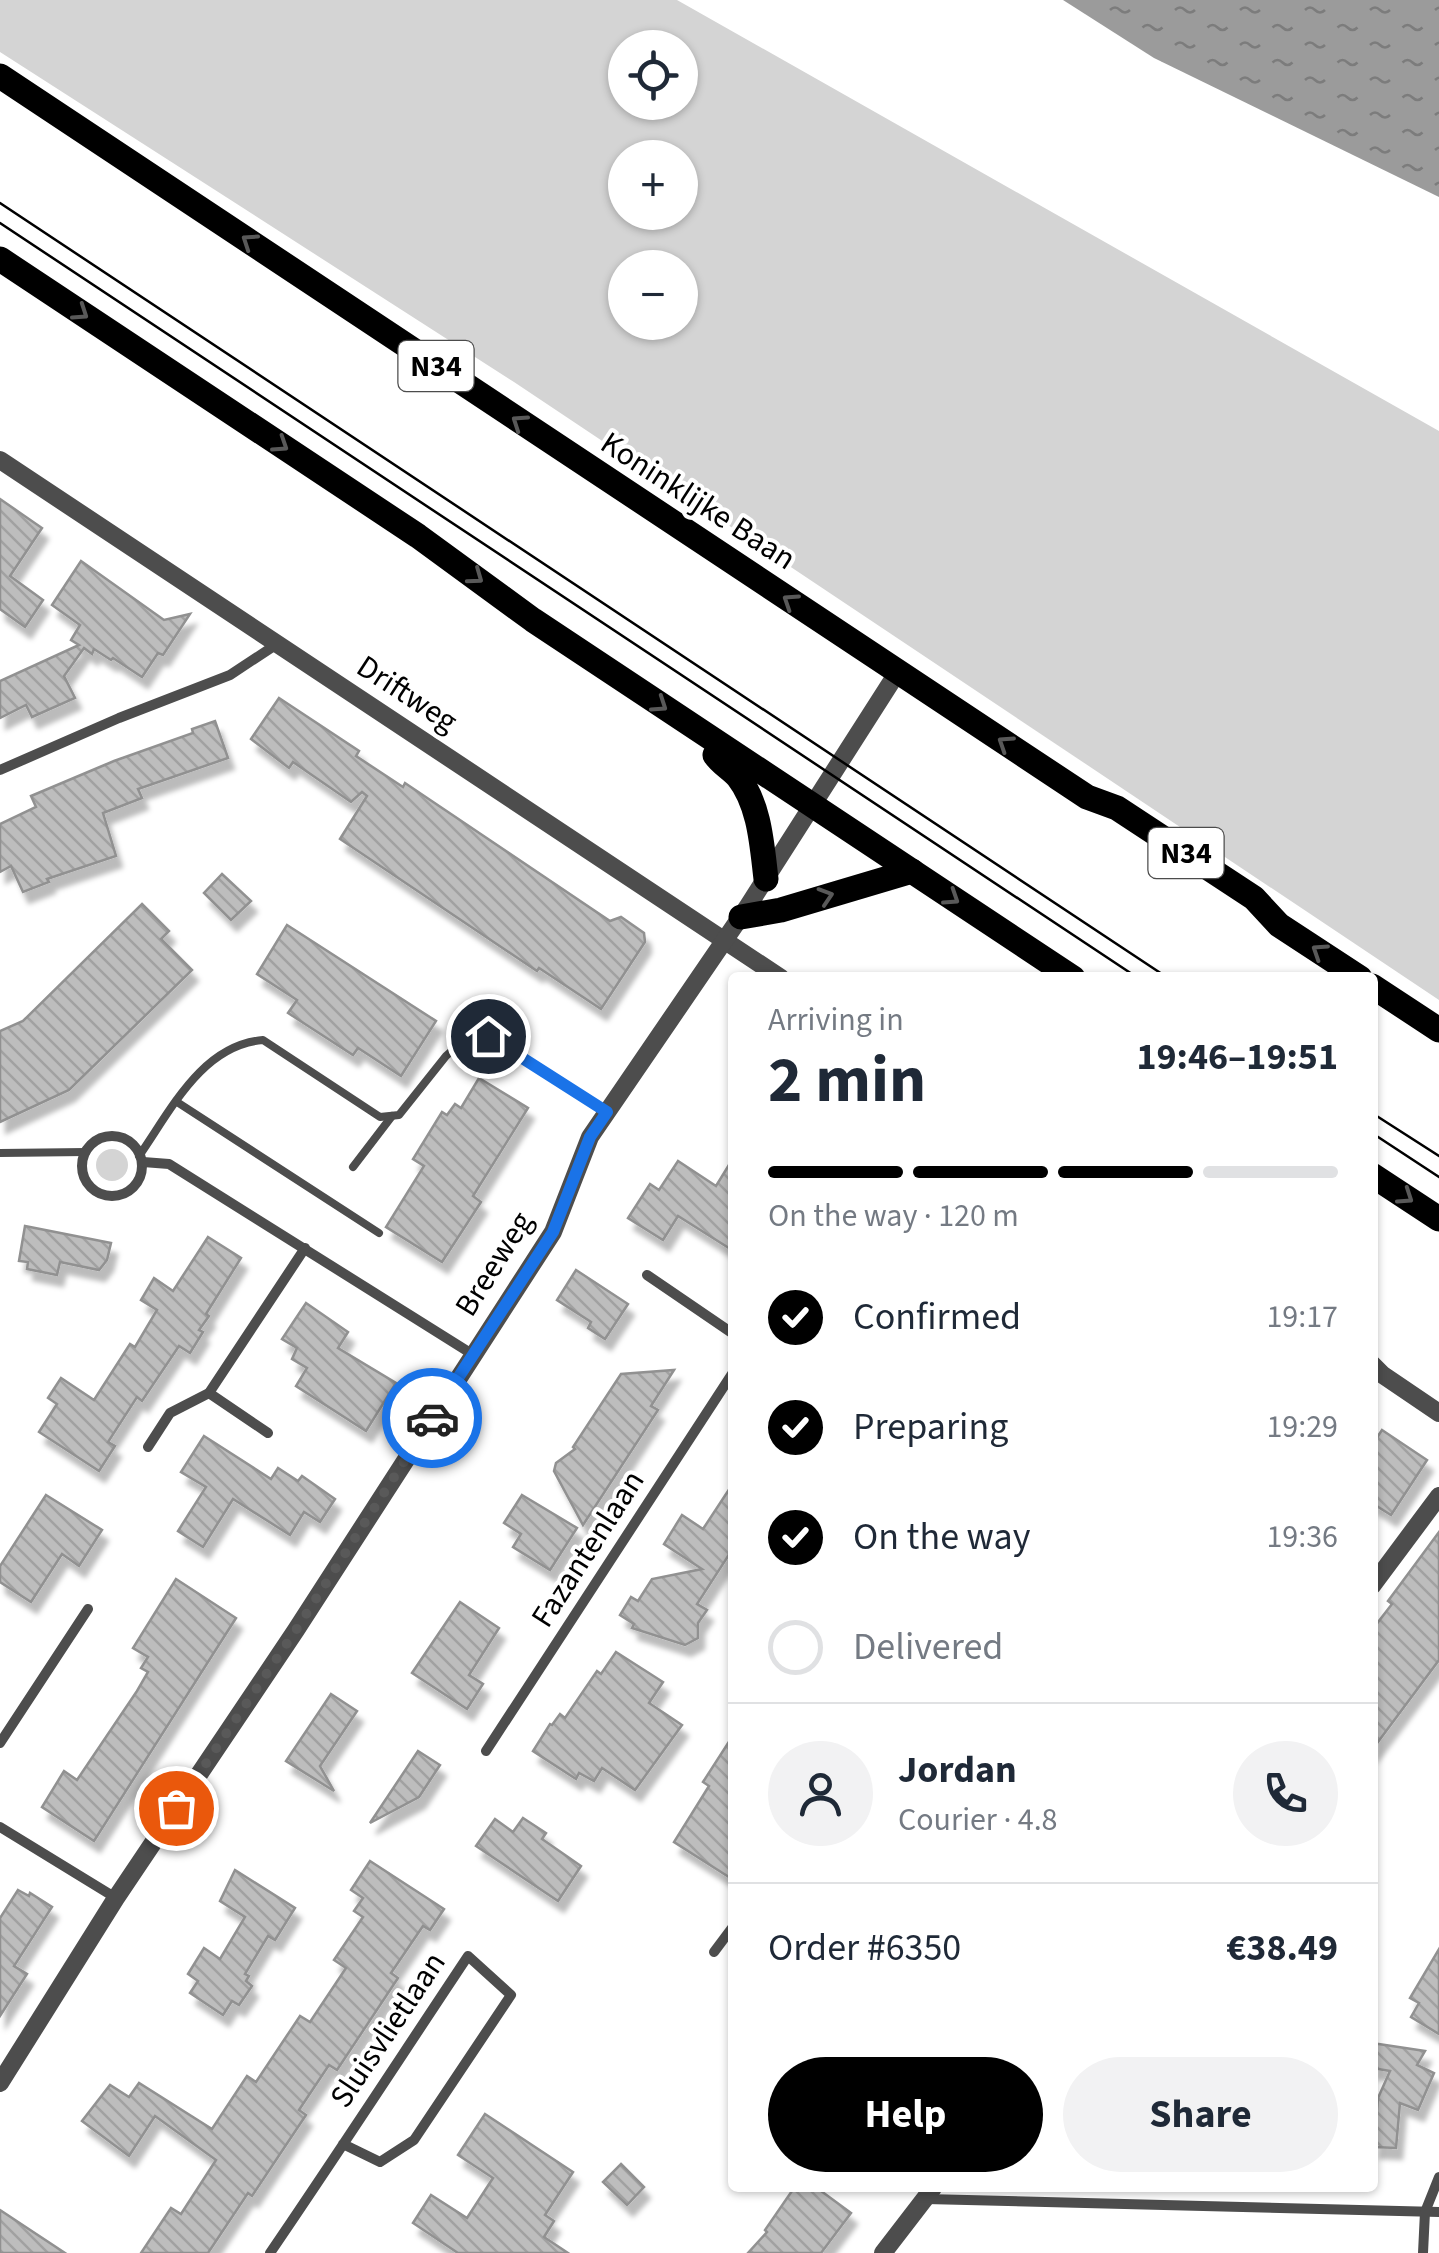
<!DOCTYPE html>
<html lang="en">
<head>
<meta charset="utf-8">
<style>
	body { margin:0; font-family:"Source Sans 3",sans-serif; background:#f2f2f3; color:#1f2937; height:100vh; display:flex; flex-direction:column; font-size:38px; white-space:nowrap }
	* { box-sizing:border-box; margin:0 }
	p { font-size:32px; color:#747a83 }
	.icon { flex:none; width:55px; height:55px; fill:none; stroke:currentColor; stroke-width:2; stroke-linecap:round; stroke-linejoin:round }
	.map { position:relative; flex:1; overflow:hidden }
	.sheet { position:absolute; left:728px; top:972px; width:650px; height:1220px; display:flex; flex-direction:column; background:#fff; border-radius:10px; box-shadow:0 2px 8px #0004 }
	.sheet>* { flex:none }
	.controls { position:absolute; left:608px; top:30px; display:grid; gap:20px }
	.controls a { display:grid; place-items:center; width:90px; height:90px; border-radius:50%; background:#fff; box-shadow:0 2px 8px #0004; font-size:50px }
	.pin { position:absolute; display:grid; place-items:center; width:85px; height:85px; color:#fff; margin:-42px; border:5px solid #fff; border-radius:50%; box-shadow:0 2px 10px #0007 }
	.courier { position:absolute; display:grid; place-items:center; width:100px; height:100px; margin:-50px; border:8px solid #1a73e8; border-radius:50%; background:#fff; color:#222; box-shadow:0 2px 12px #0007 }
	.summary em { font-style:normal; font-weight:700 }
	.summary div { display:flex; flex-direction:column-reverse }
	.summary { display:flex; align-items:center; justify-content:space-between; height:170px; padding:0 40px }
	h1 { font-size:65px; font-weight:700; line-height:75px }
	.bar { display:grid; grid-template-columns:repeat(4,1fr); gap:15px 10px; align-content:center; height:120px; padding:0 40px }
	.bar i { height:12px; border-radius:8px; background:#e0e1e3 }
	.bar .on { background:#000 }
	.bar p { grid-column:span 4 }
	.line { display:flex; align-items:center; gap:25px; padding:0 40px; border-top:2px solid #e0e1e3 }
	.line div { flex:1 }
	.round { display:grid; place-items:center; flex:none; width:105px; height:105px; border-radius:52px; background:#f2f2f3 }
	ol { padding:0 40px; list-style:none }
	li { display:flex; align-items:center; gap:30px; height:110px }
	li p { margin-inline-start:auto }
	li .icon { padding:10px; border-radius:50%; background:#000; color:#fff; stroke-width:4 }
	li:last-child { color:#747a83 }
	li i { width:55px; height:55px; border:5px solid #e0e1e3; border-radius:50% }
	.action { display:flex; gap:20px; margin-top:auto; padding:20px 40px }
	.action a { flex:1; height:115px; border-radius:60px; background:#000; color:#fff; font-size:40px; font-weight:700; line-height:115px; text-align:center }
	.action a+a { background:#f2f2f3; color:#1f2937 }
	.map>svg:first-child { display:block }
	.grass { fill:#d4d4d4; fill-rule:evenodd }
	.water { fill:url(#water-ripples) }
	.building { fill:url(#building-back-hatch); stroke:#919191; stroke-width:2.5; filter:url(#shadow) }
	.lines { fill:none; stroke-linecap:round; stroke-linejoin:round }
	.service { stroke:#4d4d4d; stroke-width:8 }
	.minor { stroke:#4d4d4d; stroke-width:10 }
	.tertiary { stroke:#4d4d4d; stroke-width:18 }
	.primary { stroke:#000; stroke-width:25 }
	.tram { stroke:#000; stroke-width:2.5 }
	.oneway { stroke:#595959 }
	.done { stroke:#595959; stroke-width:10; stroke-dasharray:0 18 }
	.route { stroke:#1a73e8; stroke-width:12 }
	.labels { text-anchor:middle; dominant-baseline:central; stroke-width:8; stroke-linejoin:round; paint-order:stroke }
	.shield { fill:#fff; stroke:#4c4c4c; stroke-width:2.5 }
	.shield-label { font-size:30px; font-weight:bold; fill:#000 }
	.street-label { font-size:32px; fill:#000; stroke:#fff }
</style>
</head>
<body>
<div class="map">
<svg width="1439" height="2253" viewBox="0 0 1439 2253">
	<defs>
		<pattern id="water-ripples" width="26" height="14" patternUnits="userSpaceOnUse" patternTransform="scale(2.5)"><rect width="26" height="14" fill="#9b9b9b"/><path d="M2 4q2-2 4 0t4 0M15 11q2-2 4 0t4 0" fill="none" stroke="#7c7c7c"/></pattern>
		<pattern id="building-back-hatch" width="6" height="6" patternUnits="userSpaceOnUse" patternTransform="scale(2.5)"><rect width="6" height="6" fill="#bdbdbd"/><path d="M-1 5l2 2M0 0l6 6M5-1l2 2" fill="none" stroke="#a1a1a1"/></pattern>
		<filter id="shadow"><feDropShadow dx="6" dy="11" stdDeviation="2.5" flood-color="#0004"/></filter>
	</defs>
	<rect width="100%" height="100%" fill="#fff"/>
	<!-- grass -->
	<g class="grass">
		<path d="M 0,0 L 677,0 L 1439,431 L 1439,1000 L 514,382 L 0,52 ZM 625,48 L 680,48 L 680,102 L 625,102 ZM 625,158 L 680,158 L 680,212 L 625,212 ZM 625,268 L 680,268 L 680,322 L 625,322 Z"/>
		<circle cx="112" cy="1165" r="16"/>
	</g>
	<!-- water -->
	<path class="water" d="M 1063,0 L 1439,0 L 1439,197 L 1154,58 Z"/>
	<!-- building -->
	<g class="building">
		<path d="M 0,499 L 42,528 L 10,576 L 43,600 L 25,627 L 0,609 Z"/>
		<path d="M 81,561 L 164,620 L 190,614 L 163,655 L 158,653 L 142,677 L 113,658 L 111,660 L 94,649 L 92,654 L 84,648 L 64,676 L 75,698 L 32,717 L 26,705 L 0,718 L 0,681 L 79,645 L 71,640 L 80,625 L 52,605 Z"/>
		<path d="M 279,698 L 359,751 L 356,756 L 403,787 L 405,783 L 610,921 L 621,917 L 644,933 L 645,942 L 601,1009 L 539,968 L 537,971 L 340,839 L 367,796 L 362,792 L 351,802 L 293,762 L 289,768 L 251,739 Z"/>
		<path d="M 215,721 L 228,758 L 138,789 L 142,798 L 103,813 L 116,856 L 47,879 L 49,882 L 23,892 L 11,866 L 0,872 L 0,824 L 36,807 L 31,796 L 114,761 L 193,733 L 192,729 Z"/>
		<path d="M 222,874 L 251,901 L 231,920 L 204,893 Z"/>
		<path d="M 142,904 L 169,931 L 161,939 L 192,970 L 69,1090 L 0,1122 L 0,1031 L 23,1021 Z"/>
		<path d="M 287,925 L 436,1021 L 401,1076 L 358,1048 L 353,1055 L 288,1013 L 297,1000 L 257,974 Z"/>
		<path d="M 479,1078 L 528,1108 L 473,1196 L 481,1202 L 442,1262 L 386,1227 L 424,1166 L 413,1159 L 442,1112 L 447,1115 L 455,1104 L 461,1108 Z"/>
		<path d="M 732,1160 L 732,1250 L 678,1216 L 663,1240 L 628,1218 L 650,1184 L 659,1190 L 678,1161 L 716,1186 Z"/>
		<path d="M 25,1226 L 111,1243 L 107,1260 L 99,1270 L 60,1262 L 57,1275 L 27,1269 L 28,1262 L 19,1261 Z"/>
		<path d="M 208,1237 L 241,1258 L 206,1314 L 209,1316 L 199,1330 L 203,1332 L 190,1353 L 179,1346 L 142,1401 L 137,1397 L 108,1442 L 115,1446 L 99,1471 L 39,1432 L 57,1404 L 48,1398 L 61,1378 L 94,1400 L 130,1344 L 135,1347 L 157,1310 L 141,1300 L 154,1278 L 173,1291 Z"/>
		<path d="M 576,1270 L 628,1304 L 605,1339 L 588,1328 L 591,1322 L 557,1300 Z"/>
		<path d="M 306,1303 L 348,1332 L 338,1348 L 396,1383 L 366,1431 L 296,1386 L 307,1368 L 292,1359 L 297,1348 L 282,1339 Z"/>
		<path d="M 674,1370 L 651,1406 L 658,1410 L 583,1525 L 554,1471 L 556,1463 L 575,1449 L 573,1447 L 621,1374 Z"/>
		<path d="M 1382,1430 L 1427,1460 L 1391,1515 L 1372,1503 L 1372,1445 Z"/>
		<path d="M 204,1436 L 271,1479 L 278,1468 L 298,1481 L 302,1476 L 335,1499 L 320,1522 L 304,1512 L 290,1535 L 233,1499 L 203,1547 L 178,1531 L 206,1487 L 181,1472 Z"/>
		<path d="M 732,1485 L 732,1550 L 697,1604 L 707,1610 L 698,1623 L 698,1638 L 685,1645 L 632,1628 L 634,1624 L 620,1615 L 631,1597 L 638,1601 L 652,1579 L 702,1569 L 664,1544 L 682,1515 L 703,1529 Z"/>
		<path d="M 46,1495 L 102,1530 L 79,1566 L 62,1554 L 31,1602 L 0,1582 L 0,1566 Z"/>
		<path d="M 522,1495 L 577,1528 L 550,1570 L 513,1547 L 521,1534 L 504,1523 Z"/>
		<path d="M 1439,1532 L 1439,1660 L 1372,1750 L 1372,1630 L 1392,1604 L 1388,1601 Z"/>
		<path d="M 176,1579 L 236,1618 L 94,1841 L 42,1807 L 64,1771 L 77,1780 L 137,1691 L 148,1672 L 141,1668 L 148,1657 L 133,1648 Z"/>
		<path d="M 460,1602 L 499,1628 L 469,1675 L 483,1684 L 467,1709 L 412,1673 Z"/>
		<path d="M 616,1652 L 663,1682 L 649,1703 L 682,1725 L 635,1790 L 602,1768 L 594,1781 L 579,1773 L 576,1779 L 533,1751 L 550,1724 L 552,1725 L 560,1714 L 565,1718 L 597,1671 L 601,1674 Z"/>
		<path d="M 331,1694 L 357,1711 L 320,1766 L 334,1791 L 286,1761 Z"/>
		<path d="M 732,1737 L 732,1879 L 674,1842 L 709,1786 L 703,1782 Z"/>
		<path d="M 418,1751 L 440,1765 L 419,1797 L 370,1823 Z"/>
		<path d="M 523,1818 L 546,1833 L 542,1839 L 581,1866 L 558,1901 L 476,1846 L 495,1819 L 513,1832 Z"/>
		<path d="M 370,1861 L 444,1909 L 430,1930 L 423,1926 L 391,1973 L 398,1978 L 337,2070 L 329,2065 L 299,2110 L 306,2115 L 252,2196 L 248,2193 L 208,2253 L 141,2253 L 171,2208 L 181,2214 L 216,2160 L 155,2116 L 129,2156 L 82,2121 L 110,2085 L 129,2097 L 139,2083 L 212,2129 L 247,2076 L 256,2082 L 300,2016 L 310,2022 L 346,1968 L 334,1960 L 363,1917 L 354,1911 L 363,1898 L 351,1890 Z"/>
		<path d="M 235,1870 L 295,1908 L 275,1940 L 268,1936 L 245,1974 L 249,1976 L 246,1981 L 252,1986 L 239,2005 L 232,2001 L 223,2015 L 190,1993 L 198,1981 L 188,1974 L 204,1948 L 220,1959 L 245,1917 L 220,1901 Z"/>
		<path d="M 18,1890 L 29,1896 L 30,1893 L 52,1907 L 14,1966 L 27,1974 L 0,2016 L 0,1918 Z"/>
		<path d="M 1439,1949 L 1439,2034 L 1411,2017 L 1419,2003 L 1410,1998 Z"/>
		<path d="M 1372,2043 L 1425,2051 L 1417,2065 L 1434,2073 L 1418,2110 L 1400,2103 L 1396,2148 L 1374,2147 L 1378,2098 L 1390,2071 L 1372,2068 Z"/>
		<path d="M 485,2114 L 573,2172 L 545,2215 L 554,2221 L 544,2237 L 568,2253 L 458,2253 L 413,2223 L 431,2195 L 467,2218 L 493,2178 L 458,2155 Z"/>
		<path d="M 621,2164 L 644,2187 L 627,2205 L 603,2182 Z"/>
		<path d="M 794,2188 L 817,2188 L 851,2213 L 821,2253 L 748,2253 L 767,2232 L 765,2230 Z"/>
		<path d="M 0,2210 L 65,2253 L 0,2253 Z"/>
	</g>
	<g class="lines">
		<!-- service -->
		<g class="service">
			<path d="M 177,1102 L 379,1233"/>
			<path d="M 0,1153 L 86,1152"/>
			<path d="M 139,1156 C 171,1110 202,1045 263,1040 L 380,1117 L 399,1115 L 446,1056 L 462,1042 L 489,1036 L 607,1112"/>
			<path d="M 353,1167 L 392,1116"/>
		</g>
		<!-- minor -->
		<g class="minor">
			<path d="M 0,770 L 119,718 L 230,675 L 277,644"/>
			<circle cx="112" cy="1166" r="30"/>
			<path d="M 143,1162 L 169,1164 L 472,1354"/>
			<path d="M 647,1275 L 732,1333"/>
			<path d="M 209,1393 L 268,1433"/>
			<path d="M 148,1447 L 170,1413 L 209,1393 L 305,1248"/>
			<path d="M 0,1743 L 88,1609"/>
			<path d="M 486,1751 L 732,1374"/>
			<path d="M 0,1827 L 116,1898"/>
			<path d="M 714,1952 L 732,1928"/>
			<path d="M 926,2199 L 1439,2212"/>
			<path d="M 270,2253 C 337,2155 402,2055 468,1956 L 511,1995 L 414,2140 L 380,2162 L 343,2144"/>
			<path d="M 1423,2253 L 1425,2212 L 1439,2177"/>
		</g>
		<!-- tertiary -->
		<g class="tertiary">
			<path d="M 0,460 L 781,978"/>
			<path d="M 1372,1364 L 1383,1375 L 1439,1413"/>
			<path d="M 1372,1586 L 1439,1496"/>
			<path d="M 0,2083 L 116,1898 L 296,1630 L 553,1232 L 590,1137 L 748,906 L 897,673"/>
			<path d="M 883,2253 L 933,2188"/>
		</g>
		<!-- primary -->
		<g class="primary">
			<path d="M 0,76 L 1087,797 L 1117,808 L 1254,898 L 1279,925 L 1360,978"/>
			<path d="M 0,259 L 418,536 L 533,620 L 1073,978"/>
			<path d="M 715,755 C 721,764 731,769 738,777 C 760,805 762,846 766,879"/>
			<path d="M 741,917 L 781,910 L 912,871"/>
			<path d="M 1372,986 L 1439,1030"/>
			<path d="M 1372,1175 L 1439,1219"/>
		</g>
		<!-- tram -->
		<g class="tram">
			<path d="M 0,203 L 1168,978"/>
			<path d="M 0,223 L 1138,978"/>
			<path d="M 1372,1113 L 1439,1156"/>
			<path d="M 1372,1133 L 1439,1177"/>
		</g>
	</g>
	<!-- one-way arrows -->
	<defs><path id="oneway-chevron" d="M-2-3.5L2.5 0L-2 3.5" fill="none" stroke-width="1.6" stroke-linecap="round" stroke-linejoin="round" transform="scale(2.5)"/></defs>
	<g class="oneway">
		<use href="#oneway-chevron" transform="translate(249 241) rotate(-146)"/>
		<use href="#oneway-chevron" transform="translate(81 313) rotate(34)"/>
		<use href="#oneway-chevron" transform="translate(519 422) rotate(-146)"/>
		<use href="#oneway-chevron" transform="translate(281 445) rotate(33)"/>
		<use href="#oneway-chevron" transform="translate(476 577) rotate(36)"/>
		<use href="#oneway-chevron" transform="translate(790 601) rotate(-147)"/>
		<use href="#oneway-chevron" transform="translate(660 705) rotate(34)"/>
		<use href="#oneway-chevron" transform="translate(1005 743) rotate(-147)"/>
		<use href="#oneway-chevron" transform="translate(826 896) rotate(-18)"/>
		<use href="#oneway-chevron" transform="translate(952 898) rotate(33)"/>
		<use href="#oneway-chevron" transform="translate(1319 951) rotate(-147)"/>
		<use href="#oneway-chevron" transform="translate(1406 1197) rotate(34)"/>
	</g>
	<g class="lines">
		<!-- done -->
		<path class="done" d="M 176,1808 L 296,1630 L 432,1418"/>
		<!-- route -->
		<path class="route" d="M 432,1418 L 553,1232 L 590,1137 L 607,1112 L 488,1036"/>
	</g>
	<g class="labels">
		<!-- shield labels -->
		<g class="shield">
			<rect x="398.5" y="341" width="75" height="50" rx="8"/>
			<rect x="1148.5" y="828" width="75" height="50" rx="8"/>
		</g>
		<g class="shield-label">
			<text x="436" y="366">N34</text>
			<text x="1186" y="853">N34</text>
		</g>
		<!-- street labels -->
		<g class="street-label">
			<text transform="translate(698 501) rotate(33)">Koninklijke Baan</text>
			<text transform="translate(407 694) rotate(33)">Driftweg</text>
			<text transform="translate(494 1264) rotate(-58)">Breeweg</text>
			<text transform="translate(588 1549) rotate(-57)">Fazantenlaan</text>
			<text transform="translate(388 2030) rotate(-56)">Sluisvlietlaan</text>
		</g>
	</g>
</svg>
<div class="controls">
<a><svg class="icon" aria-label="locate" viewBox="0 0 24 24"><circle cx="12" cy="12" r="6"/><path d="M12 2v4M12 18v4M2 12h4M18 12h4"/></svg></a>
<a>+</a>
<a>−</a>
</div>
<div class="pin" style="left:176px;top:1808px;background:#ea580c"><svg class="icon" aria-label="bag" viewBox="0 0 24 24"><path d="M5 8h14l-1 12H6zM9 8a3 3 0 0 1 6 0"/></svg></div>
<div class="pin" style="left:488px;top:1036px;background:#1f2937"><svg class="icon" aria-label="home" viewBox="0 0 24 24"><path d="M3 11l9-7 9 7M6 9v11h12V9"/></svg></div>
<div class="courier" style="left:432px;top:1418px"><svg class="icon" aria-label="car" viewBox="0 0 24 24"><path d="M5 17H2v-5l4-1 3-4h7l3 4 3 1v5h-3M9 17h6M6 11h13"/><circle cx="7" cy="17" r="2"/><circle cx="17" cy="17" r="2"/></svg></div>
<section class="sheet">
<div class="summary"><div><h1>2 min</h1><p>Arriving in</p></div><em>19:46–19:51</em></div>
<div class="bar"><i class="on"></i><i class="on"></i><i class="on"></i><i></i><p>On the way · 120 m</p></div>
<ol>
<li><svg class="icon" aria-label="check" viewBox="0 0 24 24"><path d="M5 12l5 5 9-10"/></svg>Confirmed<p>19:17</p></li>
<li><svg class="icon" aria-label="check" viewBox="0 0 24 24"><path d="M5 12l5 5 9-10"/></svg>Preparing<p>19:29</p></li>
<li><svg class="icon" aria-label="check" viewBox="0 0 24 24"><path d="M5 12l5 5 9-10"/></svg>On the way<p>19:36</p></li>
<li><i></i>Delivered</li>
</ol>
<div class="line" style="height:180px"><a class="round"><svg class="icon" aria-label="person" viewBox="0 0 24 24"><circle cx="12" cy="8" r="4"/><path d="M4 21q1-7 8-7t8 7"/></svg></a><div><b>Jordan</b><p>Courier · 4.8</p></div><a class="round"><svg class="icon" aria-label="phone" viewBox="0 0 24 24"><path d="M5 4h4l2 5-3 2q2 4 5 5l2-3 5 2v4C11 20 4 13 5 4z"/></svg></a></div>
<div class="line" style="height:130px"><div>Order #6350</div><b>€38.49</b></div>
<div class="action"><a>Help</a><a>Share</a></div>
</section>
</div>
</body>
</html>
